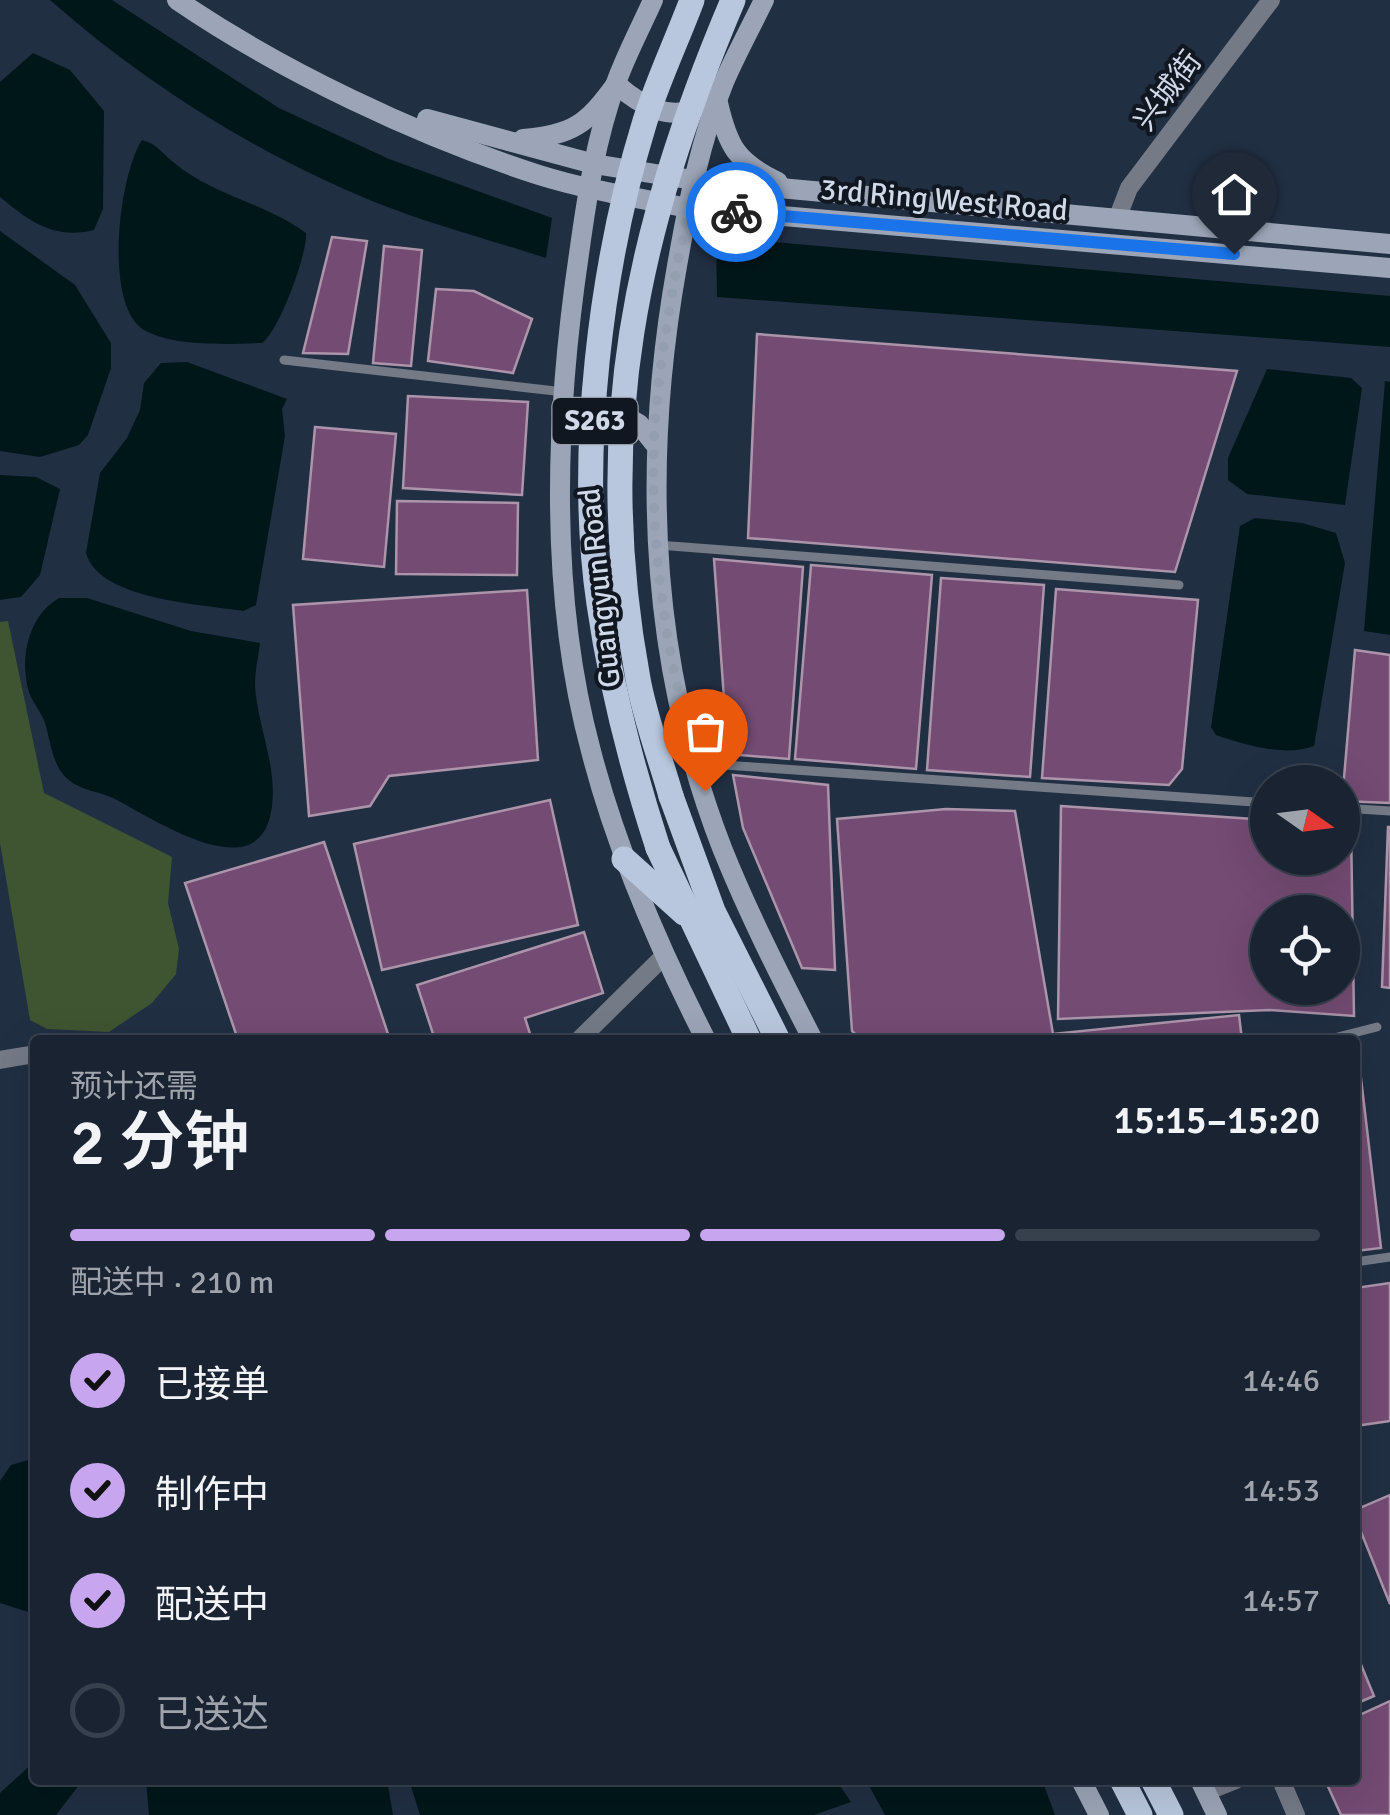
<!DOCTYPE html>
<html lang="zh">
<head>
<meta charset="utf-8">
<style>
	body { margin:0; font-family:Signika,"Noto Sans SC",sans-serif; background:#262f3e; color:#f1f3f6; height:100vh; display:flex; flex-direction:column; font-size:38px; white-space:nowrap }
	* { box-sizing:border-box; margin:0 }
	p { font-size:32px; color:#9fa4ac }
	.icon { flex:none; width:55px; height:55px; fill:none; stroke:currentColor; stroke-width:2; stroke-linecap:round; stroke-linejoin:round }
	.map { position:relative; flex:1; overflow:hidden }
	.sheet { position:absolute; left:30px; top:1035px; width:1330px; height:750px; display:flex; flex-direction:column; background:#192332; border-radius:10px; box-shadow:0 10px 40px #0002,0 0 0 2px #37404d }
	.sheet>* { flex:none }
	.needle { width:65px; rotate:104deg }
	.fabs { position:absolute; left:1250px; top:765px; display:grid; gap:20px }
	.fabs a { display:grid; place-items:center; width:110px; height:110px; border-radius:50%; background:#192332; box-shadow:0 10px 40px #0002,0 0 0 2px #37404d; font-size:50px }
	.pin { position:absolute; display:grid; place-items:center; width:85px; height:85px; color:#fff; margin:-102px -42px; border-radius:50% 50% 50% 0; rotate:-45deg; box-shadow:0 0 10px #0007 }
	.pin .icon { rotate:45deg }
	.courier { position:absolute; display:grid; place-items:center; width:100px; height:100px; margin:-50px; border:8px solid #1a73e8; border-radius:50%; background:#fff; color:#222; box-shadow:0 2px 12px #0007 }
	.headline em { font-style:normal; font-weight:600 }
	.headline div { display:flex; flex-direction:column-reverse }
	.headline { display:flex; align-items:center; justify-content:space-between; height:170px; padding:0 40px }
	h1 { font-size:65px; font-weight:600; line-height:75px }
	.bar { display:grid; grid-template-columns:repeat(4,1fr); gap:15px 10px; align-content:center; height:120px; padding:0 40px }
	.bar i { height:12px; border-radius:8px; background:#37404d }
	.bar .on { background:#c7a6ef }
	.bar p { grid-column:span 4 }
	ol { padding:0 40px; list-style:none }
	li { display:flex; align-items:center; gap:30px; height:110px }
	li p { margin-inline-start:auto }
	li .icon { padding:10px; border-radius:50%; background:#c7a6ef; color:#111; stroke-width:4 }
	li:last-child { color:#9fa4ac }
	li i { width:55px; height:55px; border:5px solid #37404d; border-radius:50% }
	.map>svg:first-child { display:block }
	.green { fill:#3f5430 }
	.water { fill:#001719 }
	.building { fill:#744b73; stroke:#ac95ab; stroke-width:2.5; fill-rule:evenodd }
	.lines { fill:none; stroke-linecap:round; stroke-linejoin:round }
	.lane { stroke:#747a86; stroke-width:9 }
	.street { stroke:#747a86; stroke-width:18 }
	.secondary { stroke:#9ba5b7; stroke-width:20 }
	.primary { stroke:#b9c7de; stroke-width:25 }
	.primary-bridge { stroke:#b9c7de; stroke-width:25 }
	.done { stroke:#939eae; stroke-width:10; stroke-dasharray:0 18 }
	.route { stroke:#1a73e8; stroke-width:12 }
	.labels { text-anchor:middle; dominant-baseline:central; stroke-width:8; stroke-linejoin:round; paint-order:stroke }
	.shield { fill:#111720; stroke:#979fab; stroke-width:2.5 }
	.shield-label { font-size:28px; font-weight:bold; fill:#d0d9e7 }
	.street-label { font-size:30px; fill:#d0d9e7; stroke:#111720 }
</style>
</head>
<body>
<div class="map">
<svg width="1390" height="1815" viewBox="0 0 1390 1815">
	<rect width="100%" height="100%" fill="#212f43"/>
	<!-- green -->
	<path class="green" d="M 8,621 L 44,793 L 172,857 L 168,903 L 179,949 L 176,974 L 152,1003 L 109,1032 L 47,1029 L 30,1020 L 0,843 L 0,622 Z"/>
	<!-- water -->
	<g class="water">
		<path d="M 50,0 L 112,0 L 279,108 L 389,159 L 552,218 L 546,258 C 488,239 428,224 372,201 C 255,153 144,83 50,0 Z"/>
		<path d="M 33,53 L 70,70 L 104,111 L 103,209 L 94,230 C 54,240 29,221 0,197 L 0,82 Z"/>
		<path d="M 142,140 C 157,144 162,153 173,162 C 212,195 265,203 306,233 C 308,252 279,332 262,343 C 228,344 176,347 146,331 C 102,309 119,174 142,140 Z"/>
		<path d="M 0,231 L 75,285 L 111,343 L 111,368 L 88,435 L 79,445 L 40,457 L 0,451 Z"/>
		<path d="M 716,237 L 1390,296 L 1390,347 L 717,297 Z"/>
		<path d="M 187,362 L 287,399 L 282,409 L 285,436 L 256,605 L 243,611 C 201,604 99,600 86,553 L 100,473 L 127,438 L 140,410 L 144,383 L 161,363 Z"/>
		<path d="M 1267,369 L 1351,378 L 1362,388 L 1345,505 L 1247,494 L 1228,480 L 1228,458 Z"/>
		<path d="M 1385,381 L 1390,382 L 1390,635 L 1364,631 Z"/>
		<path d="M 0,475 L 36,477 L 60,489 L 40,575 L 21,597 L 0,600 Z"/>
		<path d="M 1255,518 L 1302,523 L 1336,533 L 1345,563 L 1314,746 C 1285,757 1246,745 1216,735 L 1211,727 L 1240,526 Z"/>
		<path d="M 59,598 L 87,598 L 191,631 L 260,643 C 258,660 253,679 256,696 C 261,736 280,776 270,817 C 252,888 148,815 113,798 C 100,792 81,790 70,781 C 53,768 51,745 46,726 C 43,714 33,704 29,692 C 19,659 28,616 59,598 Z"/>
		<path d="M 35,1458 L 35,1614 L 0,1603 L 0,1481 L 11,1465 Z"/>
		<path d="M 35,1761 L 35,1780 L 83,1780 L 56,1815 L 0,1815 L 0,1793 Z"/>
		<path d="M 146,1780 L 387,1780 L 393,1815 L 149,1815 Z"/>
		<path d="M 409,1780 L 836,1780 L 851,1802 L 814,1815 L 420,1815 Z"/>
		<path d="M 866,1780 L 1042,1780 L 1055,1815 L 885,1815 Z"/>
	</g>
	<!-- building -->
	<g class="building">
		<path d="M 332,237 L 367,241 L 348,354 L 303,353 Z"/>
		<path d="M 384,246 L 422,250 L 411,366 L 373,363 Z"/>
		<path d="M 436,289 L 474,291 L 532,319 L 513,373 L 428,361 Z"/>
		<path d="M 757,334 L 1237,371 L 1175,572 L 748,538 Z"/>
		<path d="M 408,396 L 528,402 L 522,495 L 403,488 Z"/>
		<path d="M 315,427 L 396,434 L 384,567 L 303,559 Z"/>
		<path d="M 397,501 L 518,503 L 517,575 L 396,574 Z"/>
		<path d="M 714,559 L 803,567 L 789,759 L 728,754 Z"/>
		<path d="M 811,565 L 932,575 L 916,769 L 795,759 Z"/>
		<path d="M 941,578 L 1044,585 L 1030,777 L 927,770 Z"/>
		<path d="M 1056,589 L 1198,600 L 1182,769 L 1169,785 L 1042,778 Z"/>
		<path d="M 527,590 L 538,760 L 389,776 L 370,806 L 309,816 L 293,605 Z"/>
		<path d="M 1355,650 L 1390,655 L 1390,803 L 1342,801 Z"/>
		<path d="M 733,775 L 828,785 L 835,970 L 802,968 L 743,828 Z"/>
		<path d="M 550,800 L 578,925 L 382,970 L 354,844 Z"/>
		<path d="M 1061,806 L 1268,820 L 1268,858 L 1342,858 L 1342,825 L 1351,826 L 1354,1016 L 1269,1010 L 1058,1019 ZM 1268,912 L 1342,912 L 1342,988 L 1268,988 Z"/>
		<path d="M 946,809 L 1015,811 L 1053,1034 L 1239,1015 L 1242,1040 L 861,1040 L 852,1031 L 837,819 Z"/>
		<path d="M 1388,827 L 1390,827 L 1390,988 L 1382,987 Z"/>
		<path d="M 324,842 L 390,1040 L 238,1040 L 185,883 Z"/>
		<path d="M 584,932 L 603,993 L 525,1018 L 532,1040 L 435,1040 L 417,985 Z"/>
		<path d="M 1360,1070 L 1381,1248 L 1355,1251 L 1355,1071 Z"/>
		<path d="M 1390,1283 L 1390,1421 L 1355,1426 L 1355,1288 Z"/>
		<path d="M 1390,1495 L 1390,1604 L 1355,1517 L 1355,1510 Z"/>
		<path d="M 1355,1650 L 1374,1696 L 1355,1704 Z"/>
		<path d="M 1390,1701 L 1390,1815 L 1341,1815 L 1325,1780 L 1355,1780 L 1355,1717 Z"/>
	</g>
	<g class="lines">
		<!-- lane -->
		<g class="lane">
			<path d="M 284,360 L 564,392"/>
			<path d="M 658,545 L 1179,585"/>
			<path d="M 696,763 L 1268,803"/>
			<path d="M 1342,808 L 1390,811"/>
			<path d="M 1326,1040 L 1377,1027"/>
			<path d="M 1355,1262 L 1390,1257"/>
		</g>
		<!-- street -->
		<g class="street">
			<path d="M 1117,219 L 1129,188 L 1271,0"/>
			<path d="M 579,1040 L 665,955"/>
			<path d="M 0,1060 L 35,1054"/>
			<path d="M 1281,1780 L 1296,1815"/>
			<path d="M 1206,1792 L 1236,1780"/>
		</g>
		<!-- secondary -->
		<g class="secondary">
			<path d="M 177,0 C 281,71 418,136 539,175 C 587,190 638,198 688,208 L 1390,268"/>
			<path d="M 653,0 C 641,27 626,55 616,83 C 596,138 587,196 579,254 C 555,416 548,592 591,751 C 617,852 659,948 706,1040"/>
			<path d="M 764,0 C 751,27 736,54 724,82 C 700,141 688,204 677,266 C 642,462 649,660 722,848 C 748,913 781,978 813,1040"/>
			<path d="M 718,103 C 728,146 736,162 778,182"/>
			<path d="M 427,119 L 594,164 L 693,180 L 1390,244"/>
			<path d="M 523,139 C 573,135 587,124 616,84 C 640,105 669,123 701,106"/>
			<path d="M 562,436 L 580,415 L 612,408 L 639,424 L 654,443"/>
			<path d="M 1081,1780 L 1099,1815"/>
			<path d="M 1200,1780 L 1217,1815"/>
		</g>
		<!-- primary -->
		<g class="primary">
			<path d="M 671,796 L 713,911 L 778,1040"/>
			<path d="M 658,848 L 749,1040"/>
			<path d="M 624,859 L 684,913"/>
			<path d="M 1122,1780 L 1140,1815"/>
			<path d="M 1153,1780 L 1171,1815"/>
		</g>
		<!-- primary-bridge -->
		<g class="primary-bridge">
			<path d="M 671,796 C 660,757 645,718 638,679 C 592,430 636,229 733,0"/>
			<path d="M 658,848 C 632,768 611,687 599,604 C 577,455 601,264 645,121 C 658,80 677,40 692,0"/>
		</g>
	</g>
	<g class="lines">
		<!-- done -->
		<path class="done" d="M 705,791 C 670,678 650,562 654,443 C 657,364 674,285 688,208 L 736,212"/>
		<!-- route -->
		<path class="route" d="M 736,212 L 1234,254"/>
	</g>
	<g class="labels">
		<!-- shield labels -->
		<rect class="shield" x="552.5" y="398" width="85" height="46" rx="8"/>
		<g class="shield-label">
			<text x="595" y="421">S263</text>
		</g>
		<!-- street labels -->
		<g class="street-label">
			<text transform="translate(1168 91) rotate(-53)">兴城街</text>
			<text transform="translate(944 200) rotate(5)">3rd Ring West Road</text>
			<text transform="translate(600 588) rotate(-96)">Guangyun Road</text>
		</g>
	</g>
</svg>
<div class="fabs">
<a><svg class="needle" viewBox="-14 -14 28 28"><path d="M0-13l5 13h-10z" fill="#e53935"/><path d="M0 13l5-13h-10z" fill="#9fa4ac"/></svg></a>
<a><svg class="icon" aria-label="locate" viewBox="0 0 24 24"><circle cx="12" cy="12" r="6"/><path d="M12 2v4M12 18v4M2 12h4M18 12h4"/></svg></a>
</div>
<div class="pin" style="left:705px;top:791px;background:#ea580c"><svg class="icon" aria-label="bag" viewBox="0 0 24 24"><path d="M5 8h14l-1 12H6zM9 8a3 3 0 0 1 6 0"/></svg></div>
<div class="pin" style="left:1234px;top:254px;background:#1f2937"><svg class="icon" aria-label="home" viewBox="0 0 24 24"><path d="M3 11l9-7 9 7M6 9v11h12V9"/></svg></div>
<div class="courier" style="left:736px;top:212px"><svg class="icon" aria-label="bike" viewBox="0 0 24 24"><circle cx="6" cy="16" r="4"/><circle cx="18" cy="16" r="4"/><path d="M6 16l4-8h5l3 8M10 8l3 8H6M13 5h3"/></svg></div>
<section class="sheet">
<div class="headline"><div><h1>2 分钟</h1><p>预计还需</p></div><em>15:15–15:20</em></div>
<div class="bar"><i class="on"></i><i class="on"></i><i class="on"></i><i></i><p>配送中 · 210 m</p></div>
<ol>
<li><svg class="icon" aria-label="check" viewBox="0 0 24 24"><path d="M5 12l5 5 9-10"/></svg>已接单<p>14:46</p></li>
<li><svg class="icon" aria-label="check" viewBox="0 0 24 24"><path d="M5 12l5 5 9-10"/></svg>制作中<p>14:53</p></li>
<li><svg class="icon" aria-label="check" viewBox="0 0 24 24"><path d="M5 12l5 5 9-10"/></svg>配送中<p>14:57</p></li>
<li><i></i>已送达</li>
</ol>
</section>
</div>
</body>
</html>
